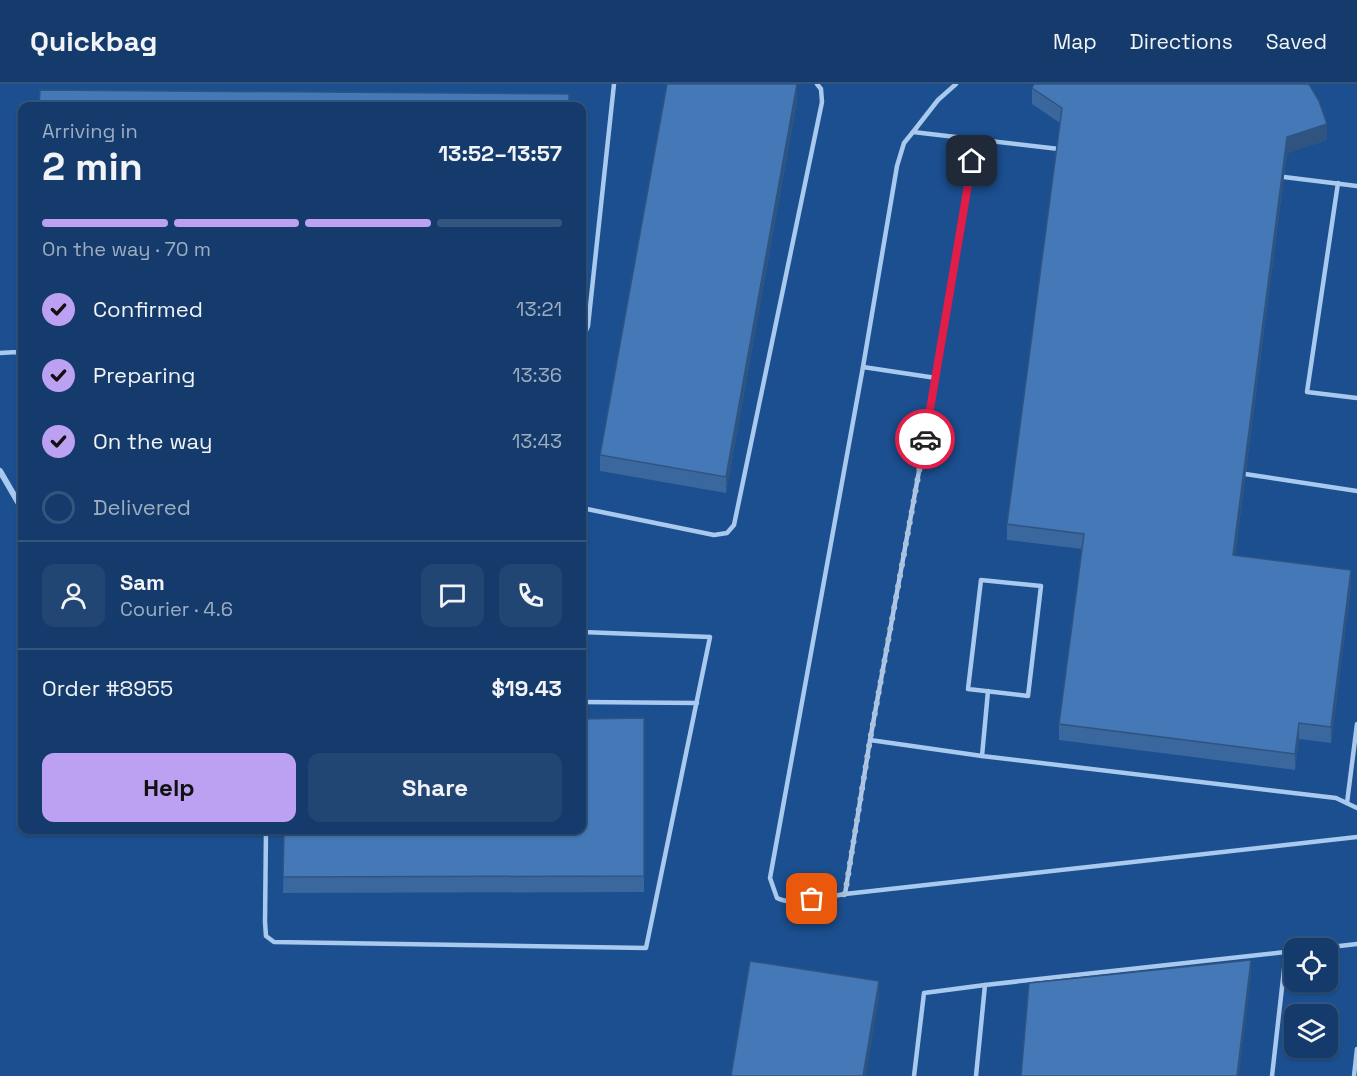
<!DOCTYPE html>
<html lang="en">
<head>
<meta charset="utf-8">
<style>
	body { margin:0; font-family:"Space Grotesk",sans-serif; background:#214673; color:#f1f3f6; height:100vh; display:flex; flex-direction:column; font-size:22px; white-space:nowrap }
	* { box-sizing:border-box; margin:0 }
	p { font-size:20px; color:#9dadc1 }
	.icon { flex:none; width:33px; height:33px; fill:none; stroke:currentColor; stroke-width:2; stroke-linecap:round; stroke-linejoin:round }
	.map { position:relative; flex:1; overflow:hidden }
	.side { position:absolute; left:18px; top:18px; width:568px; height:732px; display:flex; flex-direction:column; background:#143b6b; border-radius:12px; box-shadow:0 2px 4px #0004,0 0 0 2px #33557e }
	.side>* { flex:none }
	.buttons { position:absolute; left:1284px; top:854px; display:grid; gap:12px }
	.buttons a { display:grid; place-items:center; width:54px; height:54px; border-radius:12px; background:#143b6b; box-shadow:0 2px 4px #0004,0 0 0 2px #33557e; font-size:30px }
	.pin { position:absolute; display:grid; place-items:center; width:51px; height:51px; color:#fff; margin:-26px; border-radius:12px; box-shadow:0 3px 9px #0006 }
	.courier { position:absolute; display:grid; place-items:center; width:60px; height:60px; margin:-30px; border:4px solid #e11d48; border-radius:50%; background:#fff; color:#222; box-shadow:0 2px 8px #0007 }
	.head em { font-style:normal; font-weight:600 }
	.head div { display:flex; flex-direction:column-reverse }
	.head { display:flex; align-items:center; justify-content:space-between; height:102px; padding:0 24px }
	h1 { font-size:39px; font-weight:600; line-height:45px }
	.bar { display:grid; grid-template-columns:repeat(4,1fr); gap:9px 6px; align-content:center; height:72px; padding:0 24px }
	.bar i { height:8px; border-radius:4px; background:#33557e }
	.bar .active { background:#bca0f2 }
	.bar p { grid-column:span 4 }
	.line { display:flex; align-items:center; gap:15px; padding:0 24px; border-top:2px solid #33557e }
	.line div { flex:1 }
	.round { display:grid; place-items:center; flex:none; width:63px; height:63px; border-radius:12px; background:#214673 }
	ol { padding:0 24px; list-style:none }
	li { display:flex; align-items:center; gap:18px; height:66px }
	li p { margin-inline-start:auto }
	li .icon { padding:6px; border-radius:50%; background:#bca0f2; color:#111; stroke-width:4 }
	li:last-child { color:#9dadc1 }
	li i { width:33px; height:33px; border:3px solid #33557e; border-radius:50% }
	.cta { display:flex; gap:12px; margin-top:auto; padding:12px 24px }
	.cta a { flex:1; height:69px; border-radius:12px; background:#bca0f2; color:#111; font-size:24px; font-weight:600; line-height:69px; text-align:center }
	.cta a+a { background:#214673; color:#f1f3f6 }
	header { display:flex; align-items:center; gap:36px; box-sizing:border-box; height:84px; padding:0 30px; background:#143b6b; border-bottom:2px solid #33557e }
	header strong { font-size:28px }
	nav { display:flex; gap:33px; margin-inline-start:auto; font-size:21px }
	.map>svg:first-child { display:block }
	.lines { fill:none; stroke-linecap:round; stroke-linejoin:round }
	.service { stroke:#a9c9ee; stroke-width:4.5 }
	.minor { stroke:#a9c9ee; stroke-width:6 }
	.wall { fill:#3a679d }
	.shaded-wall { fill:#305480 }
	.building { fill:#4478b7; stroke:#305480; stroke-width:1.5 }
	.done { stroke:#afc1d8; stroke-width:6; stroke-dasharray:0 10.8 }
	.route { stroke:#e11d48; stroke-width:8 }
</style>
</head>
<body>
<header>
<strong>Quickbag</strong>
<nav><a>Map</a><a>Directions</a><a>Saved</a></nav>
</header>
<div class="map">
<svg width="1357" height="992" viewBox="0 0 1357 992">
	<rect width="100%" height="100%" fill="#1b4f8f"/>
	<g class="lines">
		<!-- service -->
		<g class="service">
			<path d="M 956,0 L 938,16 L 913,48 L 1059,65"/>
			<path d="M 913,48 L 904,59 L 897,82 L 863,283 L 770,794 L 777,814 C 795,823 825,813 845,810 L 1357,753"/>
			<path d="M 1284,93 L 1357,102"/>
			<path d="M 1338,99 L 1307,308 L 1357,314"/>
			<path d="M 582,256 L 588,242 L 614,0"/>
			<path d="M 17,268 L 22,281"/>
			<path d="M 0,269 L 17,268 L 22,261"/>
			<path d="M 863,283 L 936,294"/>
			<path d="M 1245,390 L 1357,407"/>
			<path d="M 582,424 L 714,451 L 727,449 L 734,441 L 822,18 L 821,5 L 817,0"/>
			<path d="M 981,496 L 1041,502 L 1028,612 L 968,605 Z"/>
			<path d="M 988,607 L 982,672 L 1336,714 L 1357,724"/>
			<path d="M 582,618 L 697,619"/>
			<path d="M 870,656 L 936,294 L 975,55"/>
			<path d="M 1347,719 L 1357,640"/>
			<path d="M 266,746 L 265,838 L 266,852 L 274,858 L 646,864 L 710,553 L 582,548"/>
			<path d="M 845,810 L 870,656 L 982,672"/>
			<path d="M 1322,864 L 1357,860"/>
			<path d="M 914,992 L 924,909 L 985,901"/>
			<path d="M 976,992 L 985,901 L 1294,867"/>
			<path d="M 1272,992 L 1286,868"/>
			<path d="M 1354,992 L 1357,965"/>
		</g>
		<!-- minor -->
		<path class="minor" d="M 0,387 L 22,425"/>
	</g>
	<!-- wall -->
	<g class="wall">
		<path d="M 1032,4 L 1327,56 L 1287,69 L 1235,472 L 1351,502 L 1331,659 L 1299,655 L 1295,686 L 1059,656 L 1059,640 L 1082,465 L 1007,456 L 1007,440 L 1060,39 L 1032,20 Z"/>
		<path d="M 797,16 L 726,409 L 600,387 L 600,371 Z"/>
		<path d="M 644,634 L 644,808 L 283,809 L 284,746 Z"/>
	</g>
	<!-- shaded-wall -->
	<g class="shaded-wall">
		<path d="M 797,0 L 797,16 L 726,409 L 726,393 Z"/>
		<path d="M 1327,40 L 1327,56 L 1287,69 L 1233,487 L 1233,471 L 1287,53 Z"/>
		<path d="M 1351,486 L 1351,502 L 1331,659 L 1331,643 Z"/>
		<path d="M 1299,639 L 1299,655 L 1295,686 L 1295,670 Z"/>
		<path d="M 1251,876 L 1251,892 L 1239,992 L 1237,992 Z"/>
		<path d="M 879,897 L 879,913 L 866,992 L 863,992 Z"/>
	</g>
	<!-- building -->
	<g class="building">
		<path d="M 667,0 L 797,0 L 726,393 L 600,371 Z"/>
		<path d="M 1034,0 L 1309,0 L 1319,17 L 1327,40 L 1287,53 L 1233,471 L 1351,486 L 1331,643 L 1299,639 L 1295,670 L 1059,640 L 1084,450 L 1007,440 L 1062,24 L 1032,4 Z"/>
		<path d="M 40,6 L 569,10 L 569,22 L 39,22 Z"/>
		<path d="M 644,634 L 644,792 L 283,793 L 284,746 L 582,746 L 582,635 Z"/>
		<path d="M 1251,876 L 1237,992 L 1021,992 L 1029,899 Z"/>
		<path d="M 750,877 L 879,897 L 863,992 L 731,992 Z"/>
	</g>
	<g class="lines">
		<!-- done -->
		<path class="done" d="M 812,815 L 845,810 L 870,656 L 925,355"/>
		<!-- route -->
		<path class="route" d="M 925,355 L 972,77"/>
	</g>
</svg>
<div class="buttons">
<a><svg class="icon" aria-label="locate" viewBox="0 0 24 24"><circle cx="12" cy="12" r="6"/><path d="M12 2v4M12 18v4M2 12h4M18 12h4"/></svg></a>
<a><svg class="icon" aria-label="layers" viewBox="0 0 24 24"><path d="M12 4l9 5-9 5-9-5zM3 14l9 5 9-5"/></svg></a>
</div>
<div class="pin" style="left:812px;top:815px;background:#ea580c"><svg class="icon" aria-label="bag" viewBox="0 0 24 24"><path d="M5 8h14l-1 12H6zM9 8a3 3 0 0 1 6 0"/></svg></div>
<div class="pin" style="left:972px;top:77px;background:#1f2937"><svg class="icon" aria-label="home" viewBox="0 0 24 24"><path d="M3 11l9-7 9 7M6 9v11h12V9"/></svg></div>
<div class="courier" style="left:925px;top:355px"><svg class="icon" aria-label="car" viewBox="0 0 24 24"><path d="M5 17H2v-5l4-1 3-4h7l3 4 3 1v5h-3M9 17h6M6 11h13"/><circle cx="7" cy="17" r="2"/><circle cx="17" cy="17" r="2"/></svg></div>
<section class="side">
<div class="head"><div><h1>2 min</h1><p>Arriving in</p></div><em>13:52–13:57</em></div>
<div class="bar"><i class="active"></i><i class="active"></i><i class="active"></i><i></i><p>On the way · 70 m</p></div>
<ol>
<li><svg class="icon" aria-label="check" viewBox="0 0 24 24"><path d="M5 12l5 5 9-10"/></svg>Confirmed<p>13:21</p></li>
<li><svg class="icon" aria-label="check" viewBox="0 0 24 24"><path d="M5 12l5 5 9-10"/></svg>Preparing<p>13:36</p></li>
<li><svg class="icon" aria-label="check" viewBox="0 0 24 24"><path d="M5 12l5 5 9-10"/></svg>On the way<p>13:43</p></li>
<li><i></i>Delivered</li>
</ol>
<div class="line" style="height:108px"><a class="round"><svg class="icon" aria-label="person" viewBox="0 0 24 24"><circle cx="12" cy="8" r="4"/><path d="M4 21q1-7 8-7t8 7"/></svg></a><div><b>Sam</b><p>Courier · 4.6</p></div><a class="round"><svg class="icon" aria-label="chat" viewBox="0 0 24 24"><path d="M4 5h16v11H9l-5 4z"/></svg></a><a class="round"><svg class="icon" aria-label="phone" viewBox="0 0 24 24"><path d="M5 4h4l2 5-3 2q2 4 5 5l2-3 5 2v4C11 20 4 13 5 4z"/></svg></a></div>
<div class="line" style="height:78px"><div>Order #8955</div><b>$19.43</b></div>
<div class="cta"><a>Help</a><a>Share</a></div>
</section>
</div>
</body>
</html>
